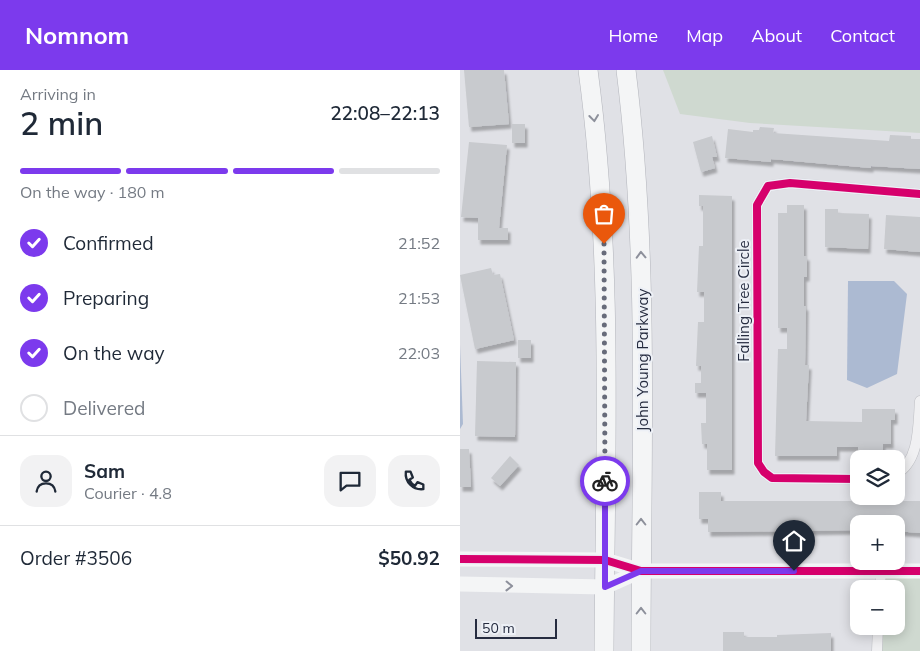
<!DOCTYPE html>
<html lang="en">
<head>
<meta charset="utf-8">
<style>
	body { margin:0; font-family:Mulish,sans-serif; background:#f2f2f3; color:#1f2937; height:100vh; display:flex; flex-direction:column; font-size:19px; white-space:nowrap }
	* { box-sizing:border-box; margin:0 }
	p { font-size:16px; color:#747a83 }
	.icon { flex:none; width:28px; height:28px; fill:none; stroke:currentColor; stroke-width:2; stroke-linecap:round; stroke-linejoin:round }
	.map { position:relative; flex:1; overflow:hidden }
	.drawer { display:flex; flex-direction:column; background:#fff; width:460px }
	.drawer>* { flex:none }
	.buttons { position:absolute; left:390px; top:380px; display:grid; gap:10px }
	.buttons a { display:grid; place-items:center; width:55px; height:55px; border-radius:10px; background:#fff; box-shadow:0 2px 12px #0003; font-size:25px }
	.scale { position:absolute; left:15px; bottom:12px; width:82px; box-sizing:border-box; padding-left:5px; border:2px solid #262c40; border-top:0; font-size:14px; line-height:18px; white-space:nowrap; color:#262c40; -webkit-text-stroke:4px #edf0f6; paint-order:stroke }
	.pin { position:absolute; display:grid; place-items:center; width:42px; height:42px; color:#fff; margin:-51px -21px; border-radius:50% 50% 50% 0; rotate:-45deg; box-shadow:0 0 5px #0007 }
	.pin .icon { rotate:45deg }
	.courier { position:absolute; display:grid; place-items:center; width:50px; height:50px; margin:-25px; border:4px solid #7c3aed; border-radius:50%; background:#fff; color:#222; box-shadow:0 1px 6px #0007 }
	.headline em { font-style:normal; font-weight:600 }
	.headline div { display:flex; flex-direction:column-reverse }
	.headline { display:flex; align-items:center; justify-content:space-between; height:85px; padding:0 20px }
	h1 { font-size:32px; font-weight:600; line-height:38px }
	.bar { display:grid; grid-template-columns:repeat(4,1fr); gap:8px 5px; align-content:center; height:60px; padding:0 20px }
	.bar i { height:6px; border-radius:4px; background:#e0e1e3 }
	.bar .selected { background:#7c3aed }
	.bar p { grid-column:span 4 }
	.line { display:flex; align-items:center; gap:12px; padding:0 20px; border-top:1px solid #e0e1e3 }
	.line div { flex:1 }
	.round { display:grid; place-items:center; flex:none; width:52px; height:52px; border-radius:15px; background:#f2f2f3 }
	ol { padding:0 20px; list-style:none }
	li { display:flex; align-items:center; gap:15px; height:55px }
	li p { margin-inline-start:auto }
	li .icon { padding:5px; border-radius:50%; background:#7c3aed; color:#fff; stroke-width:4 }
	li:last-child { color:#747a83 }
	li i { width:28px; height:28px; border:2px solid #e0e1e3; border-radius:50% }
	header { display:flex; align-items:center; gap:30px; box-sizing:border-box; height:70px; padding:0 25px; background:#7c3aed; color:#fff }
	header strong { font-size:24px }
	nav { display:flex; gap:28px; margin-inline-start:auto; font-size:18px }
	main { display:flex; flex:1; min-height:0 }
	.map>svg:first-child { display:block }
	.green { fill:#cfd9d0 }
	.water { fill:#acbad2 }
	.building { fill:#c8cace; filter:url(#shadow) }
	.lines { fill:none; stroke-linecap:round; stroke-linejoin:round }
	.street-casing { stroke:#bebfc4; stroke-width:11 }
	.highway-casing { stroke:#b2b4bb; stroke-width:20 }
	.street { stroke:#f0f0f2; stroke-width:10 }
	.secondary { stroke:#f4f5f6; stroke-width:15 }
	.highway { stroke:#f4f5f6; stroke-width:19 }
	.cycleway-casing { stroke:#edf0f6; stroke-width:11 }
	.cycleway { stroke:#d6006c; stroke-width:8 }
	.oneway { stroke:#8d909b }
	.done { stroke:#676b7a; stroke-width:5; stroke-dasharray:0 9 }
	.route { stroke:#7c3aed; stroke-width:6 }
	.labels { text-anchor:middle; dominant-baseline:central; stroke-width:4; stroke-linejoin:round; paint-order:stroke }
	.street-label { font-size:15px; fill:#262c40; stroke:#edf0f6 }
</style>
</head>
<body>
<header>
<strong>Nomnom</strong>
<nav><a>Home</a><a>Map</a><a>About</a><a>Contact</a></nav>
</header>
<main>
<section class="drawer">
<div class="headline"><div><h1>2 min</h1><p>Arriving in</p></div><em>22:08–22:13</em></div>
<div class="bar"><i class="selected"></i><i class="selected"></i><i class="selected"></i><i></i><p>On the way · 180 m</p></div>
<ol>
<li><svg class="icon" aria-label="check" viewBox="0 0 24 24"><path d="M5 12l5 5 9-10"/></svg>Confirmed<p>21:52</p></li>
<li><svg class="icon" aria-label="check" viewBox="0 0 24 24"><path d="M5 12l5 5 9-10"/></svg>Preparing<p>21:53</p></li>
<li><svg class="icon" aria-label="check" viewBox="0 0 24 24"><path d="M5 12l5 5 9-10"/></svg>On the way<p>22:03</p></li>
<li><i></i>Delivered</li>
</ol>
<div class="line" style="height:90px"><a class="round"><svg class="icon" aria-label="person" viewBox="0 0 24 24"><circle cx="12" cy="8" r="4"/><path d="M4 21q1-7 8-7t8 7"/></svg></a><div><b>Sam</b><p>Courier · 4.8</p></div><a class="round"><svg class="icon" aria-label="chat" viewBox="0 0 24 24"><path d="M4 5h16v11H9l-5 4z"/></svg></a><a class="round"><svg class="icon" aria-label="phone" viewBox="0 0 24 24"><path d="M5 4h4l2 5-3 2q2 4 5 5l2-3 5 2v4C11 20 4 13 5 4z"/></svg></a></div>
<div class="line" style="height:65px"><div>Order #3506</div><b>$50.92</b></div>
</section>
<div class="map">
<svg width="460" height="581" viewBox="0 0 460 581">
	<defs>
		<filter id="shadow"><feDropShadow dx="2.5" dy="4.5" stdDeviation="1" flood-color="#0004"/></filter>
	</defs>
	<rect width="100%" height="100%" fill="#e0e1e6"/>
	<!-- green -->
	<g class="green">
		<path d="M 203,0 L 460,0 L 460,63 L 290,53 L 220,44 Z"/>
		<path d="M 421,501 L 460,501 L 460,581 L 417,581 L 418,556 L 436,556 L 436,519 L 420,519 Z"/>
	</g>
	<!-- water -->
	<g class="water">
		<path d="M 388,211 L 434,211 L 447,224 L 437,304 L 407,318 L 387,310 Z"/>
		<path d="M 0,275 L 3,354 L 0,359 Z"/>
	</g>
	<!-- building -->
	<g class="building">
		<path d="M 4,0 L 44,0 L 49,54 L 9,57 Z"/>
		<rect x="52" y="54" width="13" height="19"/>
		<path d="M 300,57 L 314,58 L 313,63 L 429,71 L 430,65 L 451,66 L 451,69 L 460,69 L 460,99 L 411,96 L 411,98 L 311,89 L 311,92 L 265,88 L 268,59 L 293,62 L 293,60 L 299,60 Z"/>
		<path d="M 252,66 L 257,87 L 252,87 L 255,98 L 241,102 L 233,72 Z"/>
		<path d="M 9,72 L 47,75 L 39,158 L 48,158 L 48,170 L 18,170 L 18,148 L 1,147 Z"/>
		<path d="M 239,125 L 272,126 L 272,400 L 247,400 L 247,374 L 242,374 L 241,353 L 246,353 L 246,323 L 235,323 L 235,313 L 241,313 L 241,296 L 236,296 L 238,252 L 244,252 L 244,222 L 237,222 L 239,176 L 243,176 L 243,136 L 239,136 Z"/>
		<path d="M 327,135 L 344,135 L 344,186 L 347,186 L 347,207 L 344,207 L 344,236 L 346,236 L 345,295 L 349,295 L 346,351 L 402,352 L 402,339 L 435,339 L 435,350 L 431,350 L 431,374 L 423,374 L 423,384 L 398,384 L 398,377 L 377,377 L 377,386 L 315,386 L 318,279 L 327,279 L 327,258 L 318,258 L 318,143 L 327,143 Z"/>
		<path d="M 365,139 L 378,139 L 378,143 L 409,144 L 408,179 L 365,177 Z"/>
		<path d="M 426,145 L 460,147 L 460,182 L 424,179 Z"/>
		<path d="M 31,198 L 33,205 L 40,204 L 54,270 L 15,279 L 0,205 Z"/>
		<rect x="58" y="270" width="13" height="18"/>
		<path d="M 17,291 L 56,292 L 55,367 L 15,366 Z"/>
		<path d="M 0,379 L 9,379 L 11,417 L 0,417 Z"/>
		<path d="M 50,386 L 59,395 L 40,416 L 31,408 Z"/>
		<path d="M 239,422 L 261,422 L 261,431 L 460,431 L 460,463 L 436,461 L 436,454 L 399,454 L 399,460 L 248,462 L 248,449 L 239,449 Z"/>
		<path d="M 263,562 L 284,562 L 284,567 L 317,567 L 317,565 L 371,563 L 371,581 L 263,581 Z"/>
	</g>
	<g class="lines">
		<defs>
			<g id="street">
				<path d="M 436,404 C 460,391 458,355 460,331"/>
				<path d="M 399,409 L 312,408 L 304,402 L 298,393 L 297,135 L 308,116 L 330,113 L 460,124"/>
				<path d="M 420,519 L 421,501"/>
				<path d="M 417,581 L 418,556"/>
			</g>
			<g id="highway">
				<path d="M 128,0 C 154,192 145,388 144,581"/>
				<path d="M 166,0 C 190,193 181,387 181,581"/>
			</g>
		</defs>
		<!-- street casing -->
		<use href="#street" class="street-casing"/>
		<!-- highway casing -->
		<use href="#highway" class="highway-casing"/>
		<!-- street -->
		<use href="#street" class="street"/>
		<!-- secondary -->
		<g class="secondary">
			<path d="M 0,489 L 145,490 L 181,501 L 460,501"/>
			<path d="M 0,514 L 145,517 L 181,501"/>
		</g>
		<!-- highway -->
		<use href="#highway" class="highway"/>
		<defs>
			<g id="cycleway">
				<path d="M 399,409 L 312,408 L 304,402 L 298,393 L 297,135 L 308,116 L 330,113 L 460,124"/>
				<path d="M 0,489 L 145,490 L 181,501 L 460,501"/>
			</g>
		</defs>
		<!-- cycleway casing -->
		<use href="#cycleway" class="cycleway-casing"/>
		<!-- cycleway -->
		<use href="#cycleway" class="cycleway"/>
	</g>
	<!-- one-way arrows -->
	<defs><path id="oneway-chevron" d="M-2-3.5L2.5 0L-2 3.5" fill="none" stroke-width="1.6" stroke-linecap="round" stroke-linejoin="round" transform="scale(1.25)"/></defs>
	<g class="oneway">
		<use href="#oneway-chevron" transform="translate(134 48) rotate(83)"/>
		<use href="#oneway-chevron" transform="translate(181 185) rotate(-92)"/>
		<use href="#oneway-chevron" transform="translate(181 452) rotate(-90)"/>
		<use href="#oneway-chevron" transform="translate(49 516) rotate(1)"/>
		<use href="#oneway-chevron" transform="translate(181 541) rotate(-90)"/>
	</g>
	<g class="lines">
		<!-- done -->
		<path class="done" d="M 144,174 L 145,411"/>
		<!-- route -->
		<path class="route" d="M 145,411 L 145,517 L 181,501 L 334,501"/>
	</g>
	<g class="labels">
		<!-- street labels -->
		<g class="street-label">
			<text transform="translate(283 231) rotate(-90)">Falling Tree Circle</text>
			<text transform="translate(182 290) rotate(-90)">John Young Parkway</text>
		</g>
	</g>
</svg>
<div class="buttons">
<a><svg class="icon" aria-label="layers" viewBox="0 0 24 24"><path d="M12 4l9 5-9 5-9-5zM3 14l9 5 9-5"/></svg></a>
<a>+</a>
<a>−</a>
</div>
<div class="scale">50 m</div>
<div class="pin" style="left:144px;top:174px;background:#ea580c"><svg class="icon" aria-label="bag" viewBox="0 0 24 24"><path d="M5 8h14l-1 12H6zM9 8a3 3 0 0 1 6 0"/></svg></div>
<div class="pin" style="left:334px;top:501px;background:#1f2937"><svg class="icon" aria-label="home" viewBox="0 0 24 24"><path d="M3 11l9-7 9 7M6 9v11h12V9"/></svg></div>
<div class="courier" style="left:145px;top:411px"><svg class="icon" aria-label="bike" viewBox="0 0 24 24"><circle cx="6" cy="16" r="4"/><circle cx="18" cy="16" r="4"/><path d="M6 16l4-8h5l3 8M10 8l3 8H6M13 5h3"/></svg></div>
</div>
</main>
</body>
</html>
